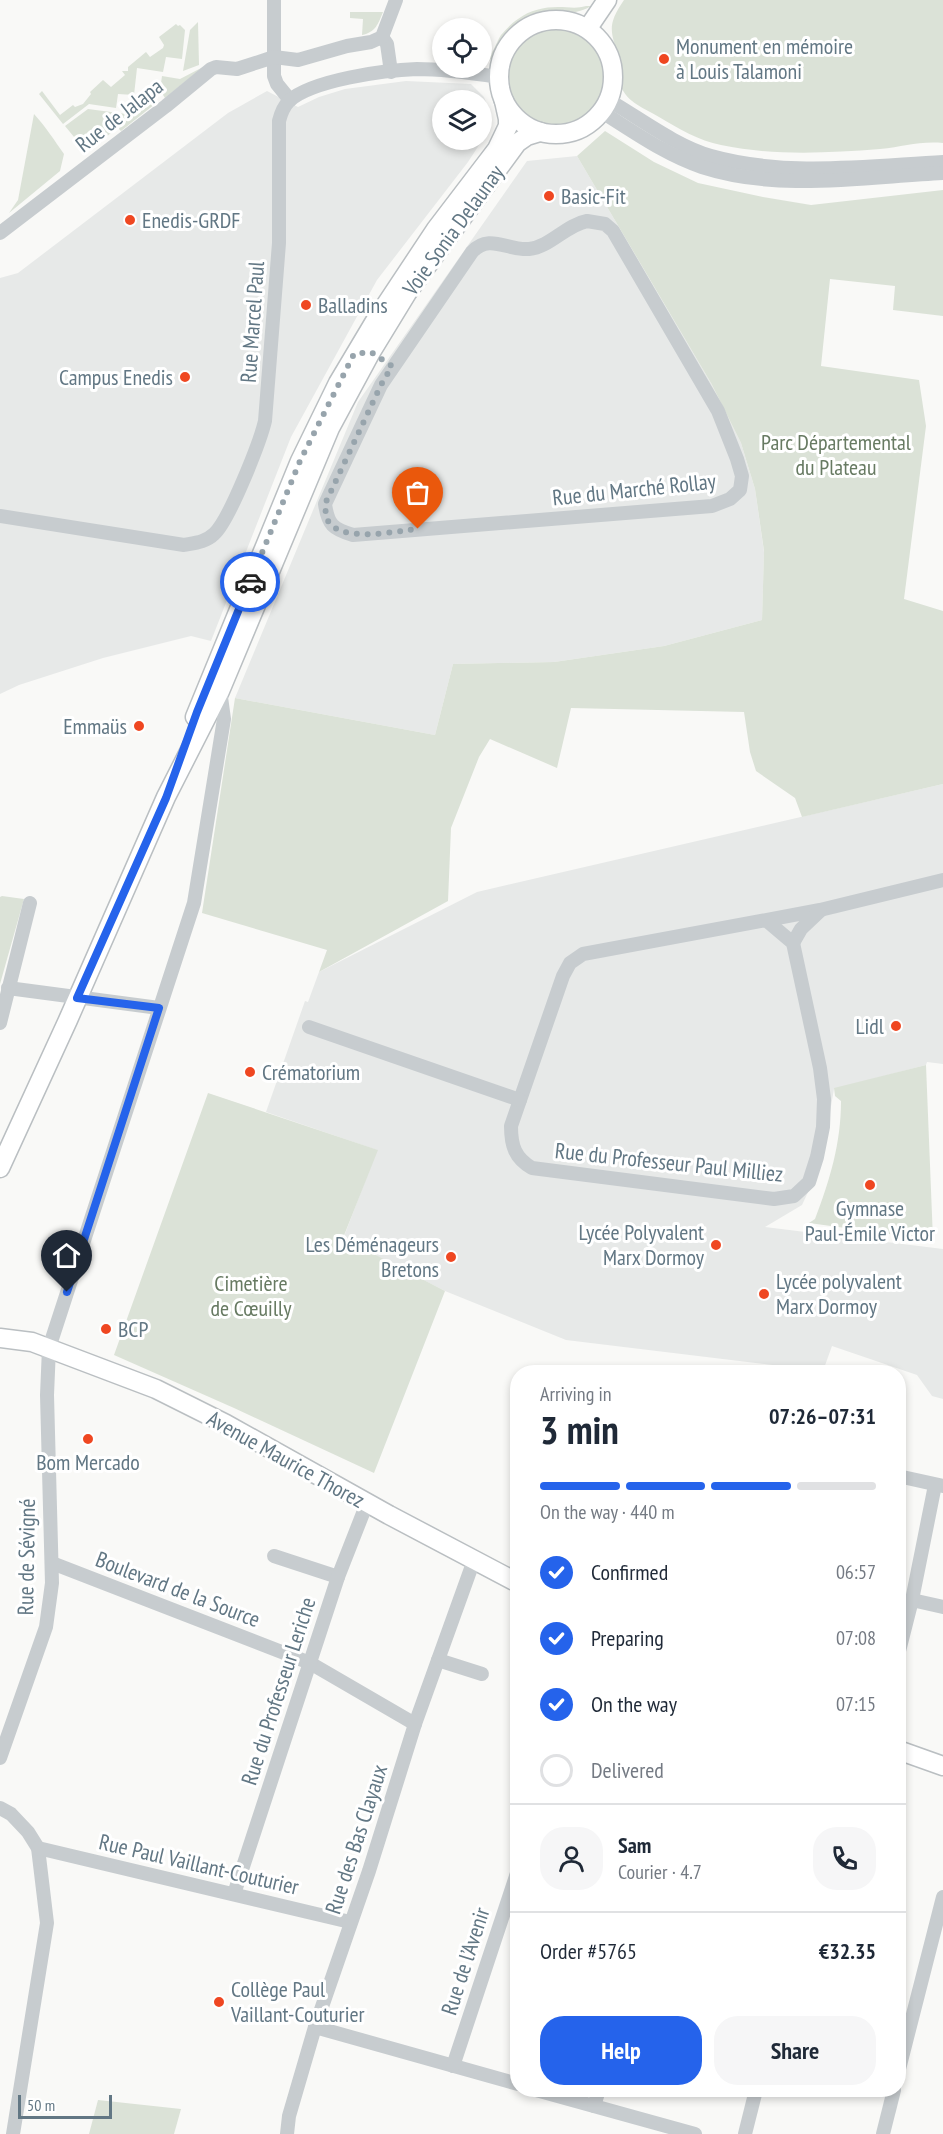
<!DOCTYPE html>
<html lang="en">
<head>
<meta charset="utf-8">
<style>
	body { margin:0; font-family:"PT Sans Narrow",sans-serif; background:#f6f6f7; color:#1f2937; height:100vh; display:flex; flex-direction:column; font-size:22px; white-space:nowrap }
	* { box-sizing:border-box; margin:0 }
	p { font-size:20px; color:#747a83 }
	.icon { flex:none; width:33px; height:33px; fill:none; stroke:currentColor; stroke-width:2; stroke-linecap:round; stroke-linejoin:round }
	.map { position:relative; flex:1; overflow:hidden }
	.panel { position:absolute; left:510px; top:1365px; width:396px; height:732px; display:flex; flex-direction:column; background:#fff; border-radius:24px; box-shadow:0 3px 9px #0003 }
	.panel>* { flex:none }
	.buttons { position:absolute; left:432px; top:18px; display:grid; gap:12px }
	.buttons a { display:grid; place-items:center; width:60px; height:60px; border-radius:50%; background:#fff; box-shadow:0 3px 9px #0003; font-size:30px }
	.scale { position:absolute; left:18px; bottom:15px; width:94px; box-sizing:border-box; padding-left:6px; border:3px solid #627784; border-top:0; font-size:16px; line-height:21px; white-space:nowrap; color:#627784; -webkit-text-stroke:4px #fff; paint-order:stroke }
	.pin { position:absolute; display:grid; place-items:center; width:51px; height:51px; color:#fff; margin:-62px -26px; border-radius:50% 50% 50% 0; rotate:-45deg; box-shadow:0 0 6px #0007 }
	.pin .icon { rotate:45deg }
	.courier { position:absolute; display:grid; place-items:center; width:60px; height:60px; margin:-30px; border:4px solid #2563eb; border-radius:50%; background:#fff; color:#222; box-shadow:0 2px 8px #0007 }
	.overview em { font-style:normal; font-weight:700 }
	.overview div { display:flex; flex-direction:column-reverse }
	.overview { display:flex; align-items:center; justify-content:space-between; height:102px; padding:0 30px }
	h1 { font-size:39px; font-weight:700; line-height:45px }
	.bar { display:grid; grid-template-columns:repeat(4,1fr); gap:9px 6px; align-content:center; height:72px; padding:0 30px }
	.bar i { height:8px; border-radius:4px; background:#e0e1e3 }
	.bar .selected { background:#2563eb }
	.bar p { grid-column:span 4 }
	.line { display:flex; align-items:center; gap:15px; padding:0 30px; border-top:2px solid #e0e1e3 }
	.line div { flex:1 }
	.round { display:grid; place-items:center; flex:none; width:63px; height:63px; border-radius:24px; background:#f6f6f7 }
	ol { padding:0 30px; list-style:none }
	li { display:flex; align-items:center; gap:18px; height:66px }
	li p { margin-inline-start:auto }
	li .icon { padding:6px; border-radius:50%; background:#2563eb; color:#fff; stroke-width:4 }
	li:last-child { color:#747a83 }
	li i { width:33px; height:33px; border:3px solid #e0e1e3; border-radius:50% }
	.primary-button { display:flex; gap:12px; margin-top:auto; padding:12px 30px }
	.primary-button a { flex:1; height:69px; border-radius:24px; background:#2563eb; color:#fff; font-size:24px; font-weight:700; line-height:69px; text-align:center }
	.primary-button a+a { background:#f6f6f7; color:#1f2937 }
	.map>svg:first-child { display:block }
	.built { fill:#e7e9e8; fill-rule:evenodd }
	.green { fill:#dbe2d7 }
	.lines { fill:none; stroke-linecap:round; stroke-linejoin:round }
	.major-casing { stroke:#babfc2; stroke-width:21 }
	.minor { stroke:#c7cccf; stroke-width:14 }
	.major { stroke:#fff; stroke-width:18 }
	.done { stroke:#97a4ac; stroke-width:6; stroke-dasharray:0 10.8 }
	.route { stroke:#2563eb; stroke-width:8 }
	.poi-dot { fill:#ef4721; stroke:#fff; stroke-width:2 }
	.labels { text-anchor:middle; dominant-baseline:central; stroke-width:6; stroke-linejoin:round; paint-order:stroke }
	.poi-label { font-size:22px; fill:#627784; stroke:#fff; text-anchor:start }
	.street-label { font-size:22px; fill:#627784; stroke:#fff }
	.park-label { font-size:22px; fill:#677a62; stroke:#fff }
</style>
</head>
<body>
<div class="map">
<svg width="943" height="2134" viewBox="0 0 943 2134">
	<rect width="100%" height="100%" fill="#f9f9f7"/>
	<!-- built -->
	<g class="built">
		<path d="M 406,81 L 471,84 L 484,97 L 491,115 L 487,133 L 468,162 L 377,280 L 291,437 L 211,641 L 191,636 L 103,658 L 19,685 L 0,694 L 0,278 L 18,273 L 228,113 L 267,91 L 298,107 L 319,97 L 345,89 ZM 442,100 L 482,100 L 482,140 L 442,140 Z"/>
		<path d="M 577,156 L 711,383 L 741,443 L 755,489 L 764,552 L 762,620 L 664,646 L 554,662 L 453,664 L 435,735 L 235,698 L 358,402 L 527,161 Z"/>
		<path d="M 943,784 L 943,1064 L 927,1062 L 926,1065 L 834,1089 L 825,1140 L 817,1173 L 802,1205 L 765,1227 L 943,1249 L 943,1399 L 932,1396 L 917,1375 L 832,1346 L 823,1371 L 566,1340 L 445,1291 L 343,1239 L 377,1150 L 266,1112 L 305,1001 L 308,1002 L 319,972 L 477,892 Z"/>
	</g>
	<!-- green -->
	<g class="green">
		<path d="M 624,0 L 943,0 L 943,143 C 918,141 904,147 880,149 C 827,153 773,156 721,145 C 699,141 678,128 659,117 C 646,109 626,102 621,86 C 619,79 622,71 620,64 C 613,33 604,29 624,0 Z"/>
		<path d="M 586,6 L 591,6 C 571,19 549,8 527,19 C 504,31 501,57 482,65 L 482,59 C 493,58 495,44 501,35 C 506,29 512,23 518,19 C 530,10 544,7 558,7 C 569,7 576,9 586,6 Z"/>
		<path d="M 350,12 L 383,12 C 378,24 376,32 362,35 L 363,19 L 350,18 Z"/>
		<path d="M 198,22 L 199,65 L 183,71 L 190,30 Z"/>
		<path d="M 176,24 L 178,26 L 180,25 L 185,30 L 182,59 L 166,57 L 163,72 L 137,68 L 134,95 L 118,94 L 116,108 L 89,104 L 63,124 L 39,94 L 42,91 L 60,115 L 73,105 L 75,107 L 83,104 L 91,94 L 90,92 L 103,80 L 111,87 L 125,75 L 122,71 L 128,71 L 128,67 L 146,52 L 150,57 L 163,48 L 164,45 L 159,37 Z"/>
		<circle cx="557" cy="76" r="49"/>
		<path d="M 203,67 L 165,98 L 160,90 L 162,76 L 180,79 Z"/>
		<path d="M 138,96 L 152,97 L 155,104 L 121,131 L 118,128 L 96,144 L 79,143 L 65,126 L 88,109 L 134,115 Z"/>
		<path d="M 34,114 C 46,127 54,140 64,154 L 60,171 L 9,213 L 18,200 Z"/>
		<path d="M 605,131 L 654,162 L 698,183 L 763,197 L 811,205 L 943,190 L 943,316 L 893,310 L 895,286 L 830,279 L 821,366 L 919,380 L 926,426 L 904,599 L 943,611 L 943,784 L 802,817 L 795,798 L 756,771 L 750,752 L 744,712 L 571,708 L 557,768 L 490,739 L 479,757 L 451,828 L 448,901 L 319,972 L 327,950 L 202,913 L 235,698 L 435,735 L 453,664 L 554,662 L 664,646 L 762,620 L 764,551 L 755,489 L 741,443 L 711,383 L 577,156 Z"/>
		<path d="M 2,896 L 24,899 L 0,984 L 0,897 Z"/>
		<path d="M 926,1065 L 933,1240 L 809,1223 L 815,1219 C 830,1180 841,1143 841,1101 L 835,1096 L 834,1088 Z"/>
		<path d="M 208,1093 L 378,1150 L 343,1238 L 445,1291 L 374,1473 L 234,1408 L 114,1355 Z"/>
		<path d="M 98,2100 L 181,2109 L 174,2134 L 89,2134 Z"/>
	</g>
	<g class="lines">
		<defs>
			<g id="major">
				<circle cx="556" cy="77" r="57"/>
				<path d="M 588,28 L 607,0"/>
				<path d="M 195,717 L 300,461 L 338,383 L 375,321 L 436,229 L 497,149 L 508,126 L 508,119 L 504,101"/>
				<path d="M 0,1168 L 68,1020 L 166,797 L 220,691 L 330,428 L 371,352 L 407,293 L 517,143 L 527,136 L 540,132"/>
				<path d="M 0,1338 L 32,1342 L 156,1389 L 226,1424 L 389,1515 L 518,1583"/>
				<path d="M 898,1750 L 943,1766"/>
			</g>
		</defs>
		<!-- major casing -->
		<use href="#major" class="major-casing"/>
		<!-- minor -->
		<g class="minor">
			<path d="M 274,0 L 274,76 L 277,84 L 290,100"/>
			<path d="M 382,37 L 387,44 L 391,72"/>
			<path d="M 610,97 L 615,104 C 645,122 677,146 711,156 C 786,177 867,166 943,162"/>
			<path d="M 602,112 C 634,132 666,155 702,167 C 779,192 864,177 943,173"/>
			<path d="M 587,221 L 605,224 L 613,231 L 718,411 L 737,459 L 742,476 L 740,490 L 730,499 L 712,506 L 353,535 C 333,529 328,525 325,504 L 381,385 L 472,252 C 489,233 508,251 529,249 C 550,247 566,225 587,221 Z"/>
			<path d="M 0,233 L 166,106 L 211,69 L 216,67 L 237,69 L 274,57 L 298,60 L 347,46 L 371,42 L 382,37 L 396,0"/>
			<path d="M 0,516 L 184,545 C 194,543 206,542 214,534 C 229,521 260,442 265,421 L 279,243 L 279,121 C 281,113 283,107 289,101 C 312,80 385,70 417,69 C 444,69 472,73 499,77"/>
			<path d="M 767,921 L 793,943 L 820,1068 L 824,1099 L 823,1127 L 817,1157 L 809,1182 L 794,1196 L 774,1199 L 532,1168 C 515,1158 511,1146 511,1126 L 563,976 L 570,963 L 583,954 L 820,910 L 943,880"/>
			<path d="M 793,943 L 801,929 L 820,911"/>
			<path d="M 8,988 L 159,1008"/>
			<path d="M 0,1023 L 30,903"/>
			<path d="M 309,1027 L 520,1100"/>
			<path d="M 898,1476 L 943,1486"/>
			<path d="M 274,1556 L 338,1577"/>
			<path d="M 52,1563 L 310,1663 L 415,1724"/>
			<path d="M 912,1600 L 943,1607"/>
			<path d="M 898,1655 L 912,1600 L 935,1485"/>
			<path d="M 438,1660 L 482,1674"/>
			<path d="M 0,1758 L 46,1627 L 52,1583 L 47,1395 L 49,1348 L 194,903 L 224,719 L 220,690"/>
			<path d="M 0,1808 L 11,1814 L 28,1832 L 38,1848 L 47,1923 L 13,2134"/>
			<path d="M 38,1848 L 350,1922"/>
			<path d="M 234,1894 L 338,1577 L 367,1503"/>
			<path d="M 315,2027 L 518,2084"/>
			<path d="M 453,2066 L 518,1870"/>
			<path d="M 898,2073 L 943,1897"/>
			<path d="M 536,2090 L 695,2134"/>
			<path d="M 594,2106 L 599,2090"/>
			<path d="M 287,2134 L 289,2116 L 315,2027 L 369,1871 L 415,1724 L 474,1560"/>
			<path d="M 745,2134 L 756,2090"/>
			<path d="M 883,2134 L 894,2090"/>
		</g>
		<!-- major -->
		<use href="#major" class="major"/>
	</g>
	<g class="lines">
		<!-- done -->
		<path class="done" d="M 250,582 L 300,461 L 354,354 L 371,352 L 392,366 L 381,385 L 325,504 C 326,508 325,515 327,519 C 338,544 396,531 418,529"/>
		<!-- route -->
		<path class="route" d="M 67,1292 L 159,1008 L 77,998 L 166,798 L 197,712 L 250,582"/>
	</g>
	<!-- markers -->
	<g class="poi-dot">
		<circle cx="664" cy="59" r="6"/>
		<circle cx="549" cy="196" r="6"/>
		<circle cx="130" cy="220" r="6"/>
		<circle cx="306" cy="305" r="6"/>
		<circle cx="185" cy="377" r="6"/>
		<circle cx="139" cy="726" r="6"/>
		<circle cx="896" cy="1026" r="6"/>
		<circle cx="250" cy="1072" r="6"/>
		<circle cx="870" cy="1185" r="6"/>
		<circle cx="716" cy="1245" r="6"/>
		<circle cx="451" cy="1257" r="6"/>
		<circle cx="764" cy="1294" r="6"/>
		<circle cx="106" cy="1329" r="6"/>
		<circle cx="88" cy="1439" r="6"/>
		<circle cx="219" cy="2002" r="6"/>
	</g>
	<g class="labels">
		<!-- poi labels -->
		<g class="poi-label">
			<text x="676" y="46">Monument en mémoire<tspan x="676" dy="25">à Louis Talamoni</tspan></text>
			<text x="561" y="196">Basic-Fit</text>
			<text x="142" y="220">Enedis-GRDF</text>
			<text x="318" y="305">Balladins</text>
			<text x="173" y="377" text-anchor="end">Campus Enedis</text>
			<text x="127" y="726" text-anchor="end">Emmaüs</text>
			<text x="884" y="1026" text-anchor="end">Lidl</text>
			<text x="262" y="1072">Crématorium</text>
			<text x="870" y="1208" text-anchor="middle">Gymnase<tspan x="870" dy="25">Paul-Émile Victor</tspan></text>
			<text x="704" y="1232" text-anchor="end">Lycée Polyvalent<tspan x="704" dy="25">Marx Dormoy</tspan></text>
			<text x="439" y="1244" text-anchor="end">Les Déménageurs<tspan x="439" dy="25">Bretons</tspan></text>
			<text x="776" y="1281">Lycée polyvalent<tspan x="776" dy="25">Marx Dormoy</tspan></text>
			<text x="118" y="1329">BCP</text>
			<text x="88" y="1462" text-anchor="middle">Bom Mercado</text>
			<text x="231" y="1989">Collège Paul<tspan x="231" dy="25">Vaillant-Couturier</tspan></text>
		</g>
		<!-- street labels -->
		<g class="street-label">
			<text transform="translate(119 115) rotate(-38)">Rue de Jalapa</text>
			<text transform="translate(453 230) rotate(-54)">Voie Sonia Delaunay</text>
			<text transform="translate(252 322) rotate(-86)">Rue Marcel Paul</text>
			<text transform="translate(634 489) rotate(-6)">Rue du Marché Rollay</text>
			<text transform="translate(669 1162) rotate(6)">Rue du Professeur Paul Milliez</text>
			<text transform="translate(286 1459) rotate(29)">Avenue Maurice Thorez</text>
			<text transform="translate(26 1557) rotate(-89)">Rue de Sévigné</text>
			<text transform="translate(178 1589) rotate(21)">Boulevard de la Source</text>
			<text transform="translate(278 1691) rotate(-72)">Rue du Professeur Leriche</text>
			<text transform="translate(356 1839) rotate(-72)">Rue des Bas Clayaux</text>
			<text transform="translate(199 1864) rotate(13)">Rue Paul Vaillant-Couturier</text>
			<text transform="translate(465 1961) rotate(-72)">Rue de l’Avenir</text>
		</g>
		<!-- park labels -->
		<g class="park-label">
			<text x="836" y="442">Parc Départemental<tspan x="836" dy="25">du Plateau</tspan></text>
			<text x="251" y="1283">Cimetière<tspan x="251" dy="25">de Cœuilly</tspan></text>
		</g>
	</g>
</svg>
<div class="buttons">
<a><svg class="icon" aria-label="locate" viewBox="0 0 24 24"><circle cx="12" cy="12" r="6"/><path d="M12 2v4M12 18v4M2 12h4M18 12h4"/></svg></a>
<a><svg class="icon" aria-label="layers" viewBox="0 0 24 24"><path d="M12 4l9 5-9 5-9-5zM3 14l9 5 9-5"/></svg></a>
</div>
<div class="scale">50 m</div>
<div class="pin" style="left:418px;top:529px;background:#ea580c"><svg class="icon" aria-label="bag" viewBox="0 0 24 24"><path d="M5 8h14l-1 12H6zM9 8a3 3 0 0 1 6 0"/></svg></div>
<div class="pin" style="left:67px;top:1292px;background:#1f2937"><svg class="icon" aria-label="home" viewBox="0 0 24 24"><path d="M3 11l9-7 9 7M6 9v11h12V9"/></svg></div>
<div class="courier" style="left:250px;top:582px"><svg class="icon" aria-label="car" viewBox="0 0 24 24"><path d="M5 17H2v-5l4-1 3-4h7l3 4 3 1v5h-3M9 17h6M6 11h13"/><circle cx="7" cy="17" r="2"/><circle cx="17" cy="17" r="2"/></svg></div>
<section class="panel">
<div class="overview"><div><h1>3 min</h1><p>Arriving in</p></div><em>07:26–07:31</em></div>
<div class="bar"><i class="selected"></i><i class="selected"></i><i class="selected"></i><i></i><p>On the way · 440 m</p></div>
<ol>
<li><svg class="icon" aria-label="check" viewBox="0 0 24 24"><path d="M5 12l5 5 9-10"/></svg>Confirmed<p>06:57</p></li>
<li><svg class="icon" aria-label="check" viewBox="0 0 24 24"><path d="M5 12l5 5 9-10"/></svg>Preparing<p>07:08</p></li>
<li><svg class="icon" aria-label="check" viewBox="0 0 24 24"><path d="M5 12l5 5 9-10"/></svg>On the way<p>07:15</p></li>
<li><i></i>Delivered</li>
</ol>
<div class="line" style="height:108px"><a class="round"><svg class="icon" aria-label="person" viewBox="0 0 24 24"><circle cx="12" cy="8" r="4"/><path d="M4 21q1-7 8-7t8 7"/></svg></a><div><b>Sam</b><p>Courier · 4.7</p></div><a class="round"><svg class="icon" aria-label="phone" viewBox="0 0 24 24"><path d="M5 4h4l2 5-3 2q2 4 5 5l2-3 5 2v4C11 20 4 13 5 4z"/></svg></a></div>
<div class="line" style="height:78px"><div>Order #5765</div><b>€32.35</b></div>
<div class="primary-button"><a>Help</a><a>Share</a></div>
</section>
</div>
</body>
</html>
